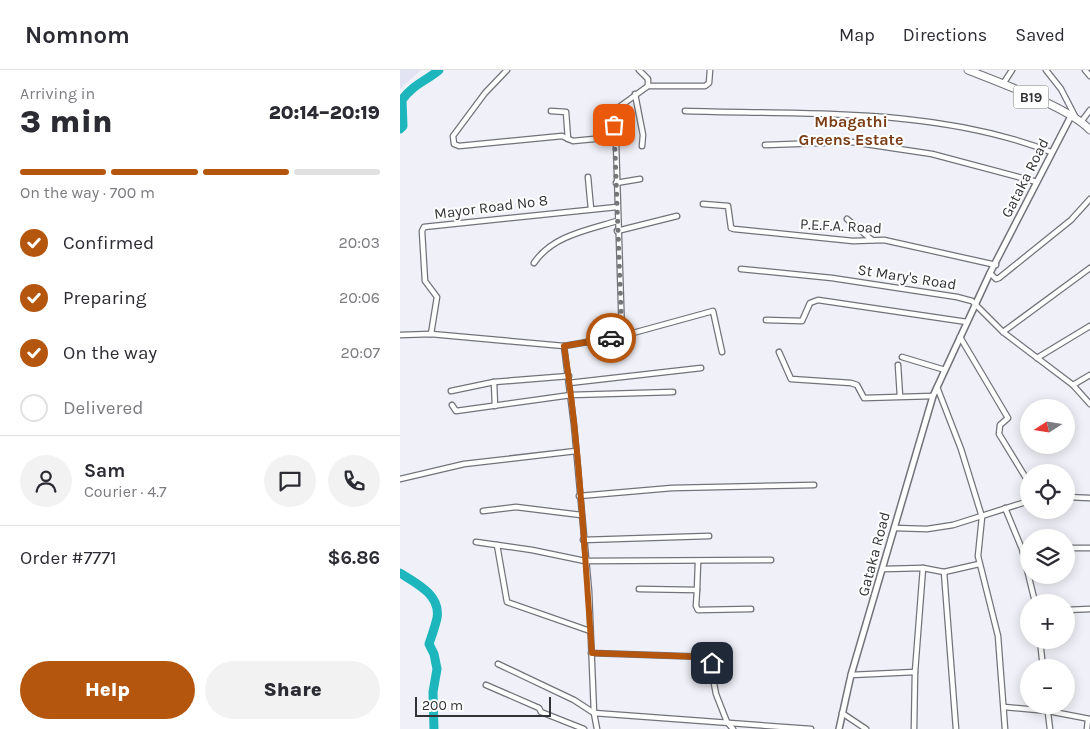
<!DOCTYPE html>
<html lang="en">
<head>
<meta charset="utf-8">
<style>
	body { margin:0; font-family:Karla,sans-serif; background:#f2f2f3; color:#2b2b33; height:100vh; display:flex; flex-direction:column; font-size:19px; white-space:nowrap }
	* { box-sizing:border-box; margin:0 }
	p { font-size:16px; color:#7c7c81 }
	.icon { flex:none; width:28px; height:28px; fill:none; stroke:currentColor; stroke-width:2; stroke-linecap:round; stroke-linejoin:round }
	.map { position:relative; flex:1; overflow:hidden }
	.panel { display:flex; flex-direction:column; background:#fff; width:400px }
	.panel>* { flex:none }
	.needle { width:32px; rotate:258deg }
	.buttons { position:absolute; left:620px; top:329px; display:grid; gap:10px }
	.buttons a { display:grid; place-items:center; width:55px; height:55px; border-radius:50%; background:#fff; box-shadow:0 2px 12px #0003; font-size:25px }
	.scale { position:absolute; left:15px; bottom:12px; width:136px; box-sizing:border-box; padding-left:5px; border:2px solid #323336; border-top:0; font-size:14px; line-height:18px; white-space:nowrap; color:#323336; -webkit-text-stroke:4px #fff; paint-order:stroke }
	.pin { position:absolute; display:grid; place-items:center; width:42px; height:42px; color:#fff; margin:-21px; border-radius:10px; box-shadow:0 2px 8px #0006 }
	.courier { position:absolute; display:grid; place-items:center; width:50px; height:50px; margin:-25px; border:4px solid #b5560e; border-radius:50%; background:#fff; color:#222; box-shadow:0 1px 6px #0007 }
	.overview em { font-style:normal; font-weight:800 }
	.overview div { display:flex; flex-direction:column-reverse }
	.overview { display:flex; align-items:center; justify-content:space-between; height:85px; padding:0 20px }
	h1 { font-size:32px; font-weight:800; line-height:38px }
	.bar { display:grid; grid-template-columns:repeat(4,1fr); gap:8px 5px; align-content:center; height:60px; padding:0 20px }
	.bar i { height:6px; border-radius:4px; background:#e1e1e2 }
	.bar .selected { background:#b5560e }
	.bar p { grid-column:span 4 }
	.line { display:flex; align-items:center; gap:12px; padding:0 20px; border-top:1px solid #e1e1e2 }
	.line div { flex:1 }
	.round { display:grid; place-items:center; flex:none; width:52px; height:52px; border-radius:26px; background:#f2f2f3 }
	ol { padding:0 20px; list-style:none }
	li { display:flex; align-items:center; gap:15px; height:55px }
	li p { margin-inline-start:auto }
	li .icon { padding:5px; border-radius:50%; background:#b5560e; color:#fff; stroke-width:4 }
	li:last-child { color:#7c7c81 }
	li i { width:28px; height:28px; border:2px solid #e1e1e2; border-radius:50% }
	.button { display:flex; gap:10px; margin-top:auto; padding:10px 20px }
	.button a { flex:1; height:58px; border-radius:30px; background:#b5560e; color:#fff; font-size:20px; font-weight:800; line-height:58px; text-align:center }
	.button a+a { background:#f2f2f3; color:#2b2b33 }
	header { display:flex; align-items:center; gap:30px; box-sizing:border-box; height:70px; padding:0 25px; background:#fff; border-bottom:1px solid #e1e1e2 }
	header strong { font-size:24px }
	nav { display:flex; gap:28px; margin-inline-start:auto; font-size:18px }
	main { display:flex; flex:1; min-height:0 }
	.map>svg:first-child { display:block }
	.built { fill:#e2e4f3 }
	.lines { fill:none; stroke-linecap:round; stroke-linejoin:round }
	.river { stroke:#1cb6bc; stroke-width:9 }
	.minor-casing { stroke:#72737a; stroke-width:7 }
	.tertiary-casing { stroke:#72737a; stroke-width:8 }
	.trunk-casing { stroke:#72737a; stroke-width:9 }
	.minor { stroke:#fff; stroke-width:4.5 }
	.tertiary { stroke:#fff; stroke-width:5 }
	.trunk { stroke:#fff; stroke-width:7 }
	.done { stroke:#74767a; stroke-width:5; stroke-dasharray:0 9 }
	.route { stroke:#b5560e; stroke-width:6 }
	.labels { text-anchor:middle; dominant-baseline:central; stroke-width:4; stroke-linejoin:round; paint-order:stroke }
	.shield { fill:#fff; stroke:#707072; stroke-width:1 }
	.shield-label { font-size:14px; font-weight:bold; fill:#323336 }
	.street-label { font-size:15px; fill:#323336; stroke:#fff }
	.neighbourhood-label { font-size:16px; font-weight:bold; fill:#7b3d16; stroke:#fff }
</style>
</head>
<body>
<header>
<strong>Nomnom</strong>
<nav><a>Map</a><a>Directions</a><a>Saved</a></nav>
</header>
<main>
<section class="panel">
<div class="overview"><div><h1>3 min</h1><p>Arriving in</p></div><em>20:14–20:19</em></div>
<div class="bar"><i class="selected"></i><i class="selected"></i><i class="selected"></i><i></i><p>On the way · 700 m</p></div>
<ol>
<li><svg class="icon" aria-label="check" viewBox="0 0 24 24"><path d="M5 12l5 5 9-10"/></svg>Confirmed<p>20:03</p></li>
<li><svg class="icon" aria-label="check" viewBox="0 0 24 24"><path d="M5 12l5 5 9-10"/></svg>Preparing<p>20:06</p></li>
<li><svg class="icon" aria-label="check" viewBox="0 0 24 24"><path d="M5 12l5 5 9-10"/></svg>On the way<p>20:07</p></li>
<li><i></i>Delivered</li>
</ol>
<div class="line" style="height:90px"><a class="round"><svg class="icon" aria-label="person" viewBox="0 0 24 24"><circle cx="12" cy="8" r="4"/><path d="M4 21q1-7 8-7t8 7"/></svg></a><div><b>Sam</b><p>Courier · 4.7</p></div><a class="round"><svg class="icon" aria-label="chat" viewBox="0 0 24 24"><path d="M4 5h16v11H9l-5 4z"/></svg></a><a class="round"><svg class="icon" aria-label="phone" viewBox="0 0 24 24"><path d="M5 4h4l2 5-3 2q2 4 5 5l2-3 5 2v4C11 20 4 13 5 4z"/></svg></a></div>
<div class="line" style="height:65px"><div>Order #7771</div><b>$6.86</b></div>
<div class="button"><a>Help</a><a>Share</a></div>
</section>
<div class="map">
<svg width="690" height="659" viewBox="0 0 690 659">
	<rect width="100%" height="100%" fill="#f0f1f8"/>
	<!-- built -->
	<path class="built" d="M 0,0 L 21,0 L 0,19 L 0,23 Z"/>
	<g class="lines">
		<!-- river -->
		<g class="river">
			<path d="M 0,59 L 3,56 L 2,30 C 12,15 26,11 39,0"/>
			<path d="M 0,503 C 16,513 41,525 37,548 C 35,557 32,565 29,574 L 34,584 L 37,599 L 33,622 L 34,659"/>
		</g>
		<defs>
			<g id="minor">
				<path d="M 107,0 L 85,23 L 53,66 L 54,74 L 59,76 L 162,66 L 173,71 L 215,67"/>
				<path d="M 239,0 L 248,9 L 248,16"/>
				<path d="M 646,0 L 661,19 L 676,48"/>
				<path d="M 685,0 L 690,6"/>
				<path d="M 603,14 L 612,0"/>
				<path d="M 235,24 L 243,65 L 242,76"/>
				<path d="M 151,41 L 166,42 L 168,69"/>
				<path d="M 285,41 C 408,45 535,37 651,82"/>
				<path d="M 681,52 L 690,40"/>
				<path d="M 365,75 L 452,72 L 532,84 L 637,112"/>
				<path d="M 188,107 L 191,139"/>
				<path d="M 216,113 L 240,109"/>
				<path d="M 303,134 L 328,136 L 331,158 L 334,159 L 453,171 L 484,170 L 596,195"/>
				<path d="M 447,149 L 472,170"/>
				<path d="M 217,161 L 277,146"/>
				<path d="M 134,193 C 152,166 187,160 217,151"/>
				<path d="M 341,199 L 432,208 L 557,227 L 572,231 L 603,262 L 673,315 L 690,334"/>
				<path d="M 590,203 L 596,209 L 599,208 L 671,150 L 690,129"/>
				<path d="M 366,250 L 402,251 L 410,233 L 418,230 L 567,252"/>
				<path d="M 603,262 L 690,198"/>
				<path d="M 31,264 L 37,227 L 25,211 L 22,161 L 24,157 L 217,137"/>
				<path d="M 0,265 L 31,264 L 164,276 L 222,266 L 313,241 L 322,282"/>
				<path d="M 222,266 L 215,40 L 248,16 L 305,16 L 309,13 L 310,0"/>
				<path d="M 560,267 L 608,348 L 600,355 L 599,364 L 629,413"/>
				<path d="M 164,276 L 174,355 L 189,521 L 194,643 L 197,659"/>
				<path d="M 379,282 L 391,309 L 451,313 L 457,315 L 464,328 L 533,326"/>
				<path d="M 502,287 L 545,300"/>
				<path d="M 637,288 L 690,256"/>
				<path d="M 498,295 L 500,326"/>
				<path d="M 94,312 L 95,336"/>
				<path d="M 169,313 L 301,298"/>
				<path d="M 673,315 L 690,305"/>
				<path d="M 537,317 L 561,379 L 582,447 L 578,486 L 598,566 L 605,659"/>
				<path d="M 51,321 L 94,312 L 169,306"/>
				<path d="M 52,335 L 56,341 L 171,325 L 273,322"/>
				<path d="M 0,409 L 64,394 L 176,381"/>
				<path d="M 179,426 L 272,418 L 414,415"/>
				<path d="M 666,427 L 690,428"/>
				<path d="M 605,438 L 622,479 L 635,532"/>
				<path d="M 83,441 L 116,437 L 181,445"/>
				<path d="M 494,458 L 527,459 L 553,455 L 629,431"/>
				<path d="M 183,470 L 309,466"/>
				<path d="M 76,472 L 132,480 L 185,491 L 371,490"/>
				<path d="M 97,475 L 107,532 L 190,561"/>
				<path d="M 666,478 L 690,478"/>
				<path d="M 484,499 L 523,498 L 544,502 L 556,659"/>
				<path d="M 544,502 L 579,494"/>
				<path d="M 239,519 L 297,520 L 298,492"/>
				<path d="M 297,520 L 296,536 L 298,540 L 351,539"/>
				<path d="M 666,540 L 690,539"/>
				<path d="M 640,570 L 643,598"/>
				<path d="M 191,583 L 309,587 L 316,624 L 327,652 L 333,659"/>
				<path d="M 98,594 L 174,630 L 194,643 L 411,659"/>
				<path d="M 451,605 L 515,602"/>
				<path d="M 86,615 L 139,638 L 141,642 L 184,659"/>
				<path d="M 647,635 L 650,659"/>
				<path d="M 604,637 L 648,641 L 690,649"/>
				<path d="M 442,643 L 466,659"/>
				<path d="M 514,659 L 515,602 L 523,498"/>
				<path d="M 687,659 L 688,649"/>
			</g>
			<path id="tertiary" d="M 439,659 L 451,605 L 533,326 L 590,203 L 671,46"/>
			<path id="trunk" d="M 568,0 C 598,12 670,38 690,60"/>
		</defs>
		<!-- minor casing -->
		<use href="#minor" class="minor-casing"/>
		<!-- tertiary casing -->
		<use href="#tertiary" class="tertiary-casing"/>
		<!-- trunk casing -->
		<use href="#trunk" class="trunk-casing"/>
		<!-- minor -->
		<use href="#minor" class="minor"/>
		<!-- tertiary -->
		<use href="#tertiary" class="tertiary"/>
		<!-- trunk -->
		<use href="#trunk" class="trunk"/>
	</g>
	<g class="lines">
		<!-- done -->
		<path class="done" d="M 211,268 L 222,266 L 214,55"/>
		<!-- route -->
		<path class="route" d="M 211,268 L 164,276 C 180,377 184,481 192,583 L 305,587 L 309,587 L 312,593"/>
	</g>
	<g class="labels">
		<!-- shield labels -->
		<rect class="shield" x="613.5" y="15.5" width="35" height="23" rx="4"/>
		<g class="shield-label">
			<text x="631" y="27">B19</text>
		</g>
		<!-- street labels -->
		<g class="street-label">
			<text transform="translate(625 108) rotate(-63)">Gataka Road</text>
			<text transform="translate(91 137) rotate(-7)">Mayor Road No 8</text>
			<text transform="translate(441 156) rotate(3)">P.E.F.A. Road</text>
			<text transform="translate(507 207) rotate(9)">St Mary's Road</text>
			<text transform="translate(474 484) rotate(-75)">Gataka Road</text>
		</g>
		<!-- neighbourhood labels -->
		<g class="neighbourhood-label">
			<text x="451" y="51">Mbagathi<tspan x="451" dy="18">Greens Estate</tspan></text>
		</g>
	</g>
</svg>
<div class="buttons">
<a><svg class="needle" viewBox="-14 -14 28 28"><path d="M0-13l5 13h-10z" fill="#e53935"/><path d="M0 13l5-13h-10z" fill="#7c7c81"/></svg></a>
<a><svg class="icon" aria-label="locate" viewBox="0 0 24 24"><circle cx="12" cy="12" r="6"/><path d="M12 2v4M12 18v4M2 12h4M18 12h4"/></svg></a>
<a><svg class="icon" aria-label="layers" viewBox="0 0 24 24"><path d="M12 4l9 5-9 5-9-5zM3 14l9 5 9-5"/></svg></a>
<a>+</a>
<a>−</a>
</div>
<div class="scale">200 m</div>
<div class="pin" style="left:214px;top:55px;background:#ea580c"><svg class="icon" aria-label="bag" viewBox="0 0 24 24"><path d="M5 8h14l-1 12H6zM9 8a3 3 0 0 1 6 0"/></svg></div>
<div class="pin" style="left:312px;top:593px;background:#1f2937"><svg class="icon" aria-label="home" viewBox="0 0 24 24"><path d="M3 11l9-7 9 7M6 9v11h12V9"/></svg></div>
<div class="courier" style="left:211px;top:268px"><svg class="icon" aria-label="car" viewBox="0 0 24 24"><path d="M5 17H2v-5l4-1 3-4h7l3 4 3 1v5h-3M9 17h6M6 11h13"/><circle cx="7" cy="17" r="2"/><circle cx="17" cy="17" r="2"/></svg></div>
</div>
</main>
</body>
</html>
